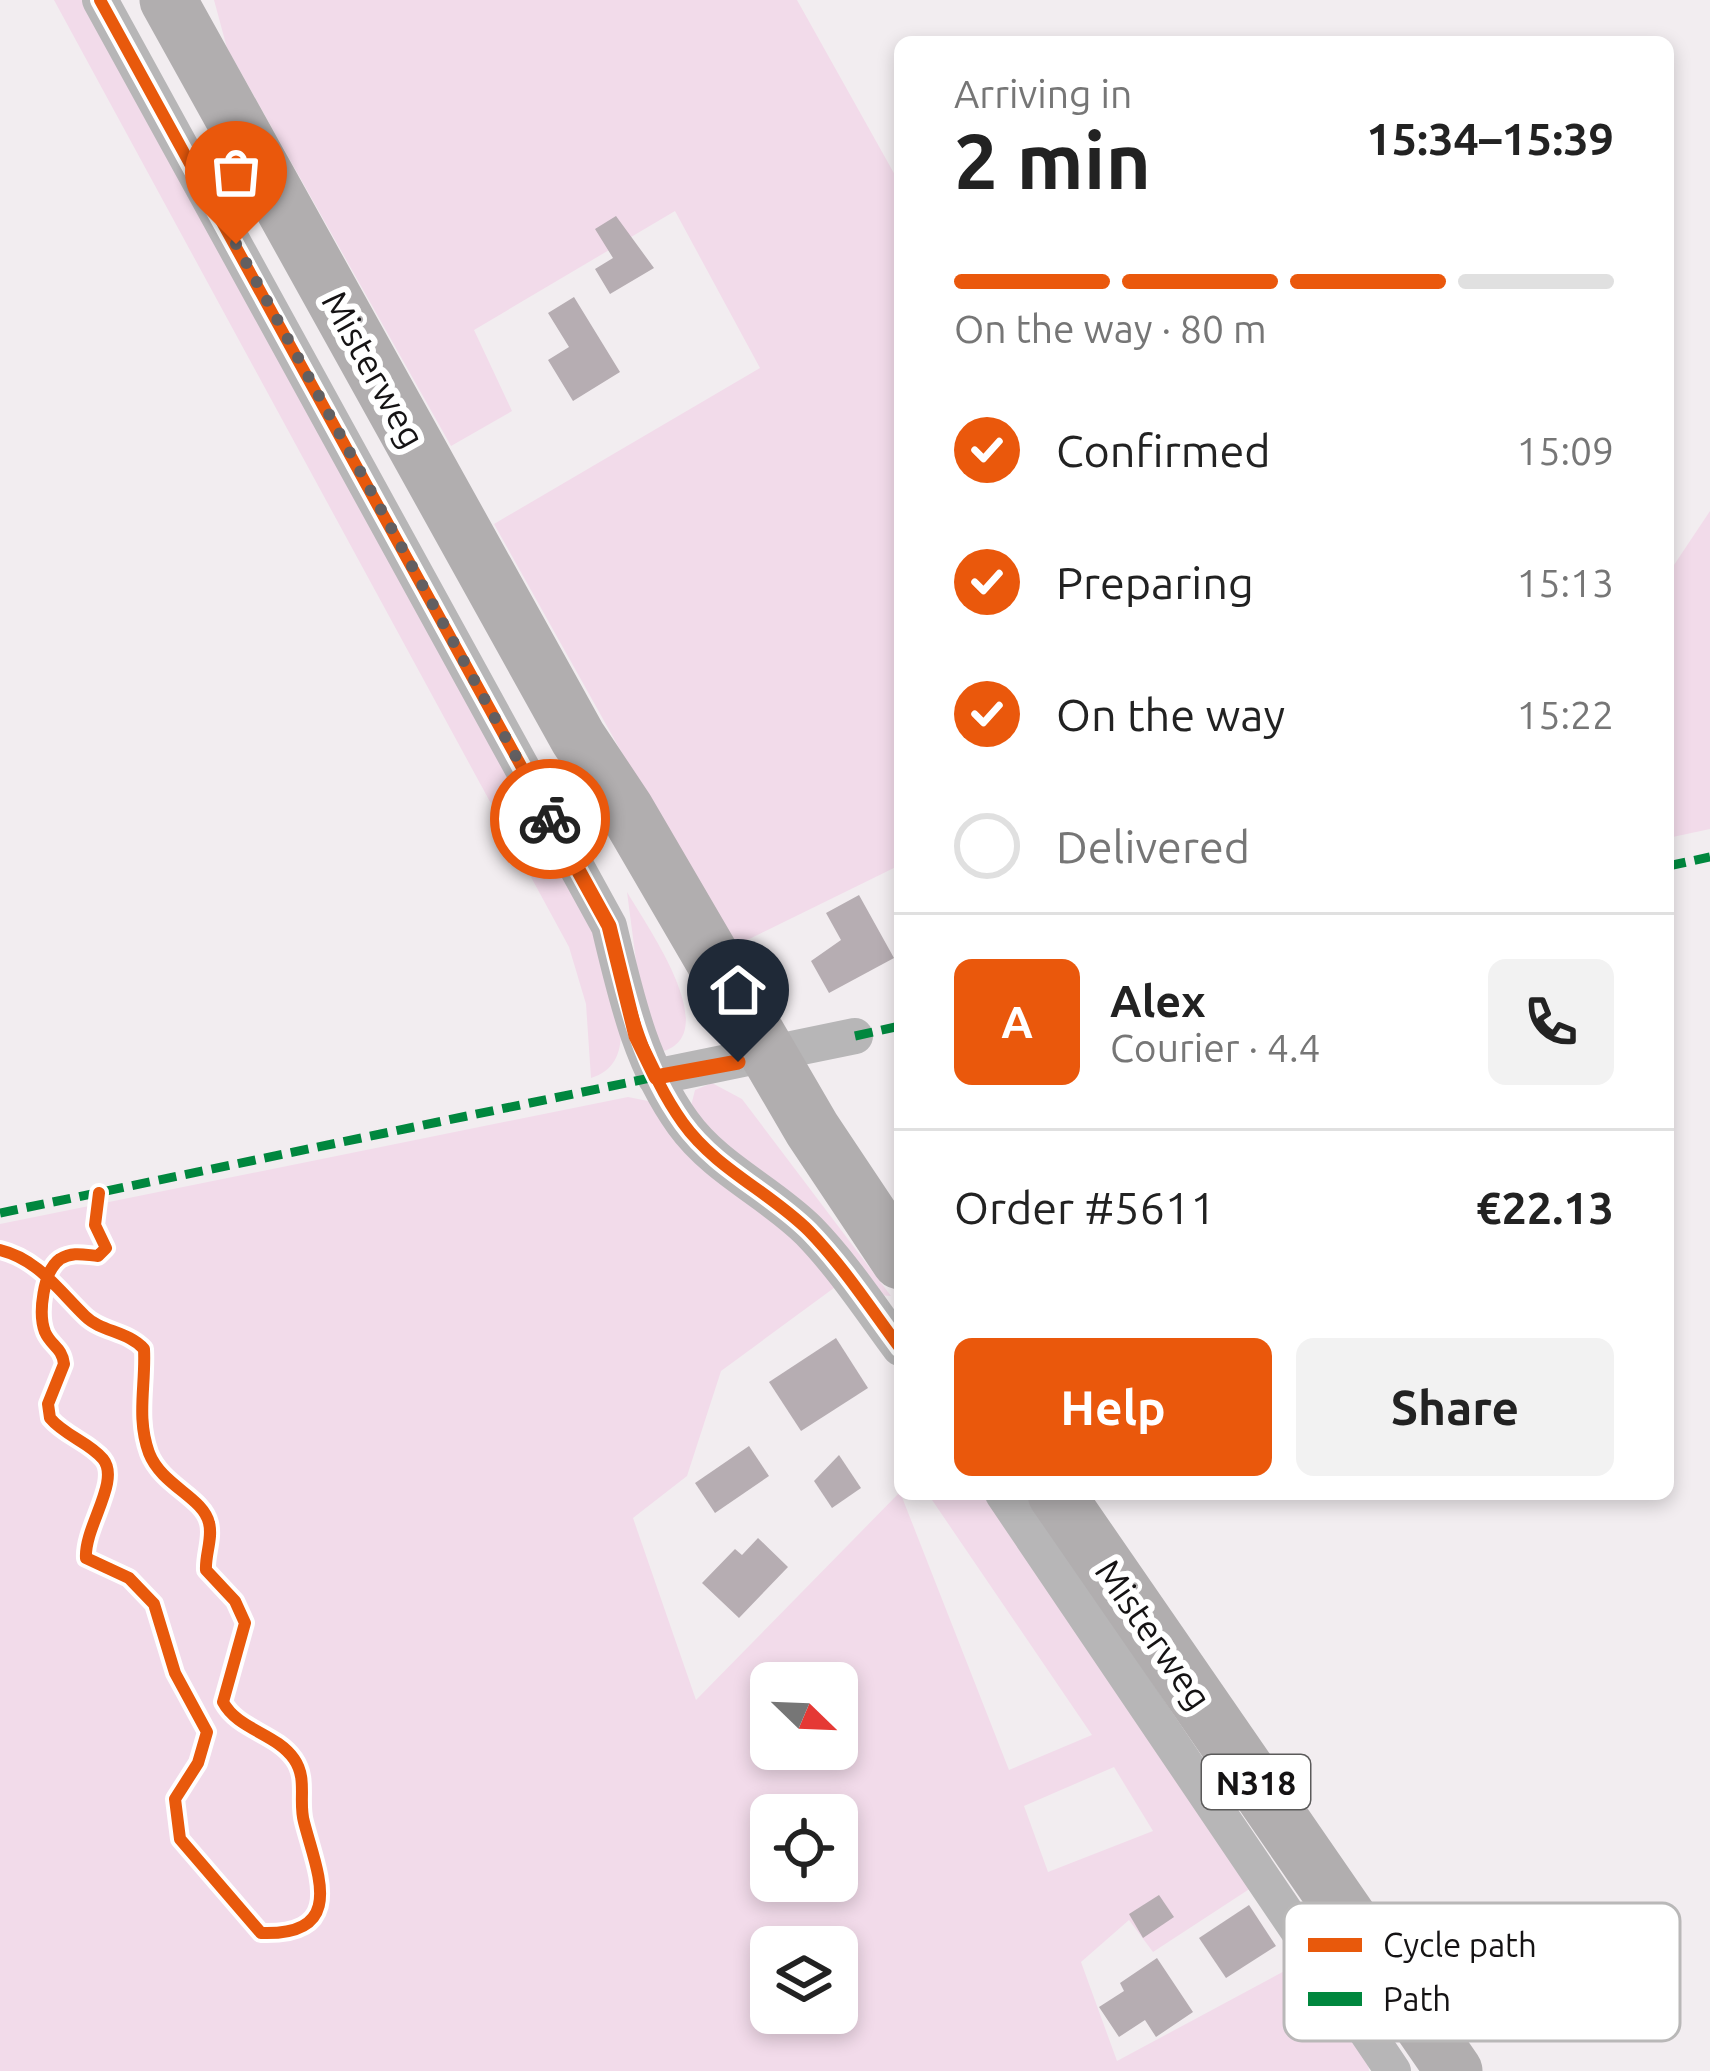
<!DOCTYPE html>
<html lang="en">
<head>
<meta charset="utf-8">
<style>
	body { margin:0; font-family:Ubuntu,sans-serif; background:#f2f2f2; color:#222; height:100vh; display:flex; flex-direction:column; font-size:45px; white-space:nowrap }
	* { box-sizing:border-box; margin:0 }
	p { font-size:39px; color:#767676 }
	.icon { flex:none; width:66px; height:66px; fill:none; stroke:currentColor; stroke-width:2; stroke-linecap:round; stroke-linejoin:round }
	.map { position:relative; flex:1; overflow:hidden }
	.side { position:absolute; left:894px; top:36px; width:780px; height:1464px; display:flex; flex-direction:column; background:#fff; border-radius:18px; box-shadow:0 6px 18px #0003 }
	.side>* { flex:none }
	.needle { width:78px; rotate:113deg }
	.buttons { position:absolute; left:750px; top:1662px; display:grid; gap:24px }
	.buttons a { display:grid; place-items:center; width:108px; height:108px; border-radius:18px; background:#fff; box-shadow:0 6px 18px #0003; font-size:60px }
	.pin { position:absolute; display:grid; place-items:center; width:102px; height:102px; color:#fff; margin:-123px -51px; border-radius:50% 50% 50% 0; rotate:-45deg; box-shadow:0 0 12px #0007 }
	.pin .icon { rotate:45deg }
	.courier { position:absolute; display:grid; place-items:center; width:120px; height:120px; margin:-60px; border:9px solid #ea580c; border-radius:50%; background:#fff; color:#222; box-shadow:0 3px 15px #0007 }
	.head em { font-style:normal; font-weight:700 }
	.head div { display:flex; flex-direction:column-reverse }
	.head { display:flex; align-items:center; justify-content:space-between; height:204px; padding:0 60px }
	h1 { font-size:78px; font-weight:700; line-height:90px }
	.bar { display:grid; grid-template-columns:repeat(4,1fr); gap:18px 12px; align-content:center; height:144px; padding:0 60px }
	.bar i { height:15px; border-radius:9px; background:#e0e0e0 }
	.bar .selected { background:#ea580c }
	.bar p { grid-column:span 4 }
	.line { display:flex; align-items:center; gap:30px; padding:0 60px; border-top:3px solid #e0e0e0 }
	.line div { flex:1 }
	.round { display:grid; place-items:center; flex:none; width:126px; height:126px; border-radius:18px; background:#f2f2f2 }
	ol { padding:0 60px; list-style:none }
	li { display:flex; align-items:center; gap:36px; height:132px }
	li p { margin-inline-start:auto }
	li .icon { padding:12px; border-radius:50%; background:#ea580c; color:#fff; stroke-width:4 }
	li:last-child { color:#767676 }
	li i { width:66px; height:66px; border:6px solid #e0e0e0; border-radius:50% }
	.button { display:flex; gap:24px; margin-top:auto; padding:24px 60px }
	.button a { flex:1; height:138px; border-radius:18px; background:#ea580c; color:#fff; font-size:48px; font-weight:700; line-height:138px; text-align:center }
	.button a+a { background:#f2f2f2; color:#222 }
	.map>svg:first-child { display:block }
	.green { fill:#f2dbea; fill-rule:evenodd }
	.building { fill:#b6adb2 }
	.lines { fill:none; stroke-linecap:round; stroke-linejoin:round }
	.street { stroke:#b7b6b7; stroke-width:36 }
	.primary { stroke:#b1aeaf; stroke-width:57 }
	.quiet { stroke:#00873e; stroke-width:9; stroke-dasharray:18 9; stroke-linecap:butt }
	.cycleway-casing { stroke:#fff; stroke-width:20 }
	.cycleway { stroke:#e8590c; stroke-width:12 }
	.done { stroke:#625f61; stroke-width:12; stroke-dasharray:0 21.6 }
	.route { stroke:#ea580c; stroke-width:15 }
	.labels { text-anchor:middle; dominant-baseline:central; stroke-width:12; stroke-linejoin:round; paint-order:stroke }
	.shield { fill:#fff; stroke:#5b5a5a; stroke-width:3 }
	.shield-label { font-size:33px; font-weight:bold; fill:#151314 }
	.street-label { font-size:36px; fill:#151314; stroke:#fff }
	.key { fill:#fff; stroke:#b9b8b8; stroke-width:3 }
	.key-label { font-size:33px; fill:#151314 }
</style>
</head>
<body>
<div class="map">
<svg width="1710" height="2071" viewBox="0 0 1710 2071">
	<rect width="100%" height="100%" fill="#f2edf0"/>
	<!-- green -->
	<g class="green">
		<path d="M 54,0 L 83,0 L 601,942 C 610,984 646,1061 591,1078 L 586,1004 L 569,947 Z"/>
		<path d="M 214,0 L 797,0 L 900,184 L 900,865 L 731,948 L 494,524 L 760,368 L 675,211 L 474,330 L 512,411 L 451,446 L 227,48 Z"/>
		<path d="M 1710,511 L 1710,829 L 1668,838 L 1668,574 Z"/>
		<path d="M 627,892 C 646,925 723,1032 664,1051 L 643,1014 Z"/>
		<path d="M 712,1083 L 742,1099 L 891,1296 L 878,1295 L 690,1110 L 695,1090 Z"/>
		<path d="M 628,1097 L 648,1101 L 780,1221 L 838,1285 L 721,1371 L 687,1476 L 633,1518 L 696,1700 L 900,1492 L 1009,1770 L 1092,1735 L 928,1494 L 988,1494 L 1254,1886 L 1153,1952 L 1129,1920 L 1081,1962 L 1117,2061 L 1305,1960 L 1367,2056 L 1369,2071 L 0,2071 L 0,1224 ZM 771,1683 L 837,1683 L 837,1749 L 771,1749 ZM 1114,1767 L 1153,1831 L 1048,1872 L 1024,1806 ZM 771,1815 L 837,1815 L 837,1881 L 771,1881 ZM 771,1947 L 837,1947 L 837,2013 L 771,2013 Z"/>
	</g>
	<!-- building -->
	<g class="building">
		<path d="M 616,216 L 654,268 L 610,294 L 595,269 L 613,258 L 595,229 Z"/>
		<path d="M 574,297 L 620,372 L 573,401 L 548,360 L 569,347 L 548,313 Z"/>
		<path d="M 859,895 L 894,958 L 829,993 L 811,961 L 841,940 L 826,913 Z"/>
		<path d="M 836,1338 L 868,1388 L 801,1431 L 769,1382 Z"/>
		<path d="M 749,1446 L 769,1476 L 715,1513 L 695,1483 Z"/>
		<path d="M 839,1455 L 861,1488 L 832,1508 L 814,1481 Z"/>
		<path d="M 758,1538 L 788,1567 L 739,1618 L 702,1583 L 735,1549 L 742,1555 Z"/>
		<path d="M 1159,1895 L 1174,1917 L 1143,1938 L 1129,1914 Z"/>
		<path d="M 1249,1905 L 1276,1946 L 1226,1978 L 1199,1938 Z"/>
		<path d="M 1157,1958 L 1193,2012 L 1156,2037 L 1145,2020 L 1119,2037 L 1099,2007 L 1124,1991 L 1120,1983 Z"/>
	</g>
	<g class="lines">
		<!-- street -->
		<g class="street">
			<path d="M 100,0 L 609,926 C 626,996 640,1063 683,1123 C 716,1169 770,1192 809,1231 C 843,1266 871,1309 900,1348"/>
			<path d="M 655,1077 L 855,1036"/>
			<path d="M 1003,1494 L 1393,2071"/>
		</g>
		<!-- primary -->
		<g class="primary">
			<path d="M 168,0 L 578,738 L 626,810 L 812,1129 L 900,1261"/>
			<path d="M 1056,1494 L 1454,2071"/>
		</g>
		<!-- quiet -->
		<g class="quiet">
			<path d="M 1668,866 L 1710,857"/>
			<path d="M 855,1036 L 900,1026"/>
			<path d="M 0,1213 L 655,1077"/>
		</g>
		<defs>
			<g id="cycleway">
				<path d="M 100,0 L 609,926 C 626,996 640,1063 683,1123 C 716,1169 770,1192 809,1231 C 843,1266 871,1309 900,1348"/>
				<path d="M 0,1250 C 38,1259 59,1291 85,1316 C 101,1332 128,1331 144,1349 C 146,1385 136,1417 149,1453 C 162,1486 203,1497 209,1523 C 213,1538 205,1555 206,1570 L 235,1601 L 245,1623 L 223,1702 C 238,1730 276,1733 294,1759 C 308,1779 298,1801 304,1822 C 317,1873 348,1936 261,1933 L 180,1839 L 175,1799 L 198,1763 L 207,1732 L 175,1673 L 154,1604 L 129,1578 L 86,1558 C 84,1527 121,1481 103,1459 C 89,1442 65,1436 50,1418 L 48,1404 L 64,1364 C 62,1347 51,1346 45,1332 C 38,1314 43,1271 60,1259 C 73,1251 85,1255 98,1256 L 106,1248 L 95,1225 L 99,1193"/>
			</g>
		</defs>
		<!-- cycleway casing -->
		<use href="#cycleway" class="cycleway-casing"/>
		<!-- cycleway -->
		<use href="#cycleway" class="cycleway"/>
	</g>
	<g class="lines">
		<!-- done -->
		<path class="done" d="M 236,244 L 550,819"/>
		<!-- route -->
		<path class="route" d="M 550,819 L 609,926 L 636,1036 L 656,1077 L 738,1062"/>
	</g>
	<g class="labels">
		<!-- shield labels -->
		<rect class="shield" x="1202" y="1755" width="108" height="54" rx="9"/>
		<g class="shield-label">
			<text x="1256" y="1782">N318</text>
		</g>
		<!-- street labels -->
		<g class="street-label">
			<text transform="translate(374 369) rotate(61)">Misterweg</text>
			<text transform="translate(1154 1634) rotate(55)">Misterweg</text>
		</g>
	</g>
	<!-- legend -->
	<rect x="1284" y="1903" width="396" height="138" rx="18" class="key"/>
	<rect x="1308" y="1938" width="54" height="14" fill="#e8590c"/>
	<rect x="1308" y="1992" width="54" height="14" fill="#00873e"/>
	<g class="key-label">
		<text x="1383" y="1957">Cycle path</text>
		<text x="1383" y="2011">Path</text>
	</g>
</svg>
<div class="buttons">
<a><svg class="needle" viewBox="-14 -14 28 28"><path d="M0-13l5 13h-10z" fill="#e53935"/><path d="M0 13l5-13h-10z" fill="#767676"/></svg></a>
<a><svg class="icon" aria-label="locate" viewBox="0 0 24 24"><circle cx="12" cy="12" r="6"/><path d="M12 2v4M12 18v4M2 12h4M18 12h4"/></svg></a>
<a><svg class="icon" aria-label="layers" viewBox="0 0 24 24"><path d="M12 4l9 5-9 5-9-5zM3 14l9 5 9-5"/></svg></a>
</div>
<div class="pin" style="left:236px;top:244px;background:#ea580c"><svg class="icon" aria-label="bag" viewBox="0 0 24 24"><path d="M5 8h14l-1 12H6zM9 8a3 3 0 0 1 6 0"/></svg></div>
<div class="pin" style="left:738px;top:1062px;background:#1f2937"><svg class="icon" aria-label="home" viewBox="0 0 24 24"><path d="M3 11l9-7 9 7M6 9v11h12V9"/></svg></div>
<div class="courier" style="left:550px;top:819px"><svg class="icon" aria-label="bike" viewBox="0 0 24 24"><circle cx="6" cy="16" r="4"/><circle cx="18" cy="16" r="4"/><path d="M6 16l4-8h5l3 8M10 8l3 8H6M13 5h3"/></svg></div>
<section class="side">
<div class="head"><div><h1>2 min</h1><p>Arriving in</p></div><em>15:34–15:39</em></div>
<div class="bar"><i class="selected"></i><i class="selected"></i><i class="selected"></i><i></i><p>On the way · 80 m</p></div>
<ol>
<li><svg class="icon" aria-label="check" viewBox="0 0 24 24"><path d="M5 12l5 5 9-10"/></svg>Confirmed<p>15:09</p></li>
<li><svg class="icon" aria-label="check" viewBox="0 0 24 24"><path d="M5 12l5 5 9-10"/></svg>Preparing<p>15:13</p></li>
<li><svg class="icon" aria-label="check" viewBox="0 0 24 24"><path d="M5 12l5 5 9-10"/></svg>On the way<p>15:22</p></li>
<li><i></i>Delivered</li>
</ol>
<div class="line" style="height:216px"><b class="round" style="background:#ea580c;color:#fff">A</b><div><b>Alex</b><p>Courier · 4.4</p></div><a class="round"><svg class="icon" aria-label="phone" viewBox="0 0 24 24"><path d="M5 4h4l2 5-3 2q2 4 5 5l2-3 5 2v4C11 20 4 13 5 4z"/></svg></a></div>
<div class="line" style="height:156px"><div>Order #5611</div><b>€22.13</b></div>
<div class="button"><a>Help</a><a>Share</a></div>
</section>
</div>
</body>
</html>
